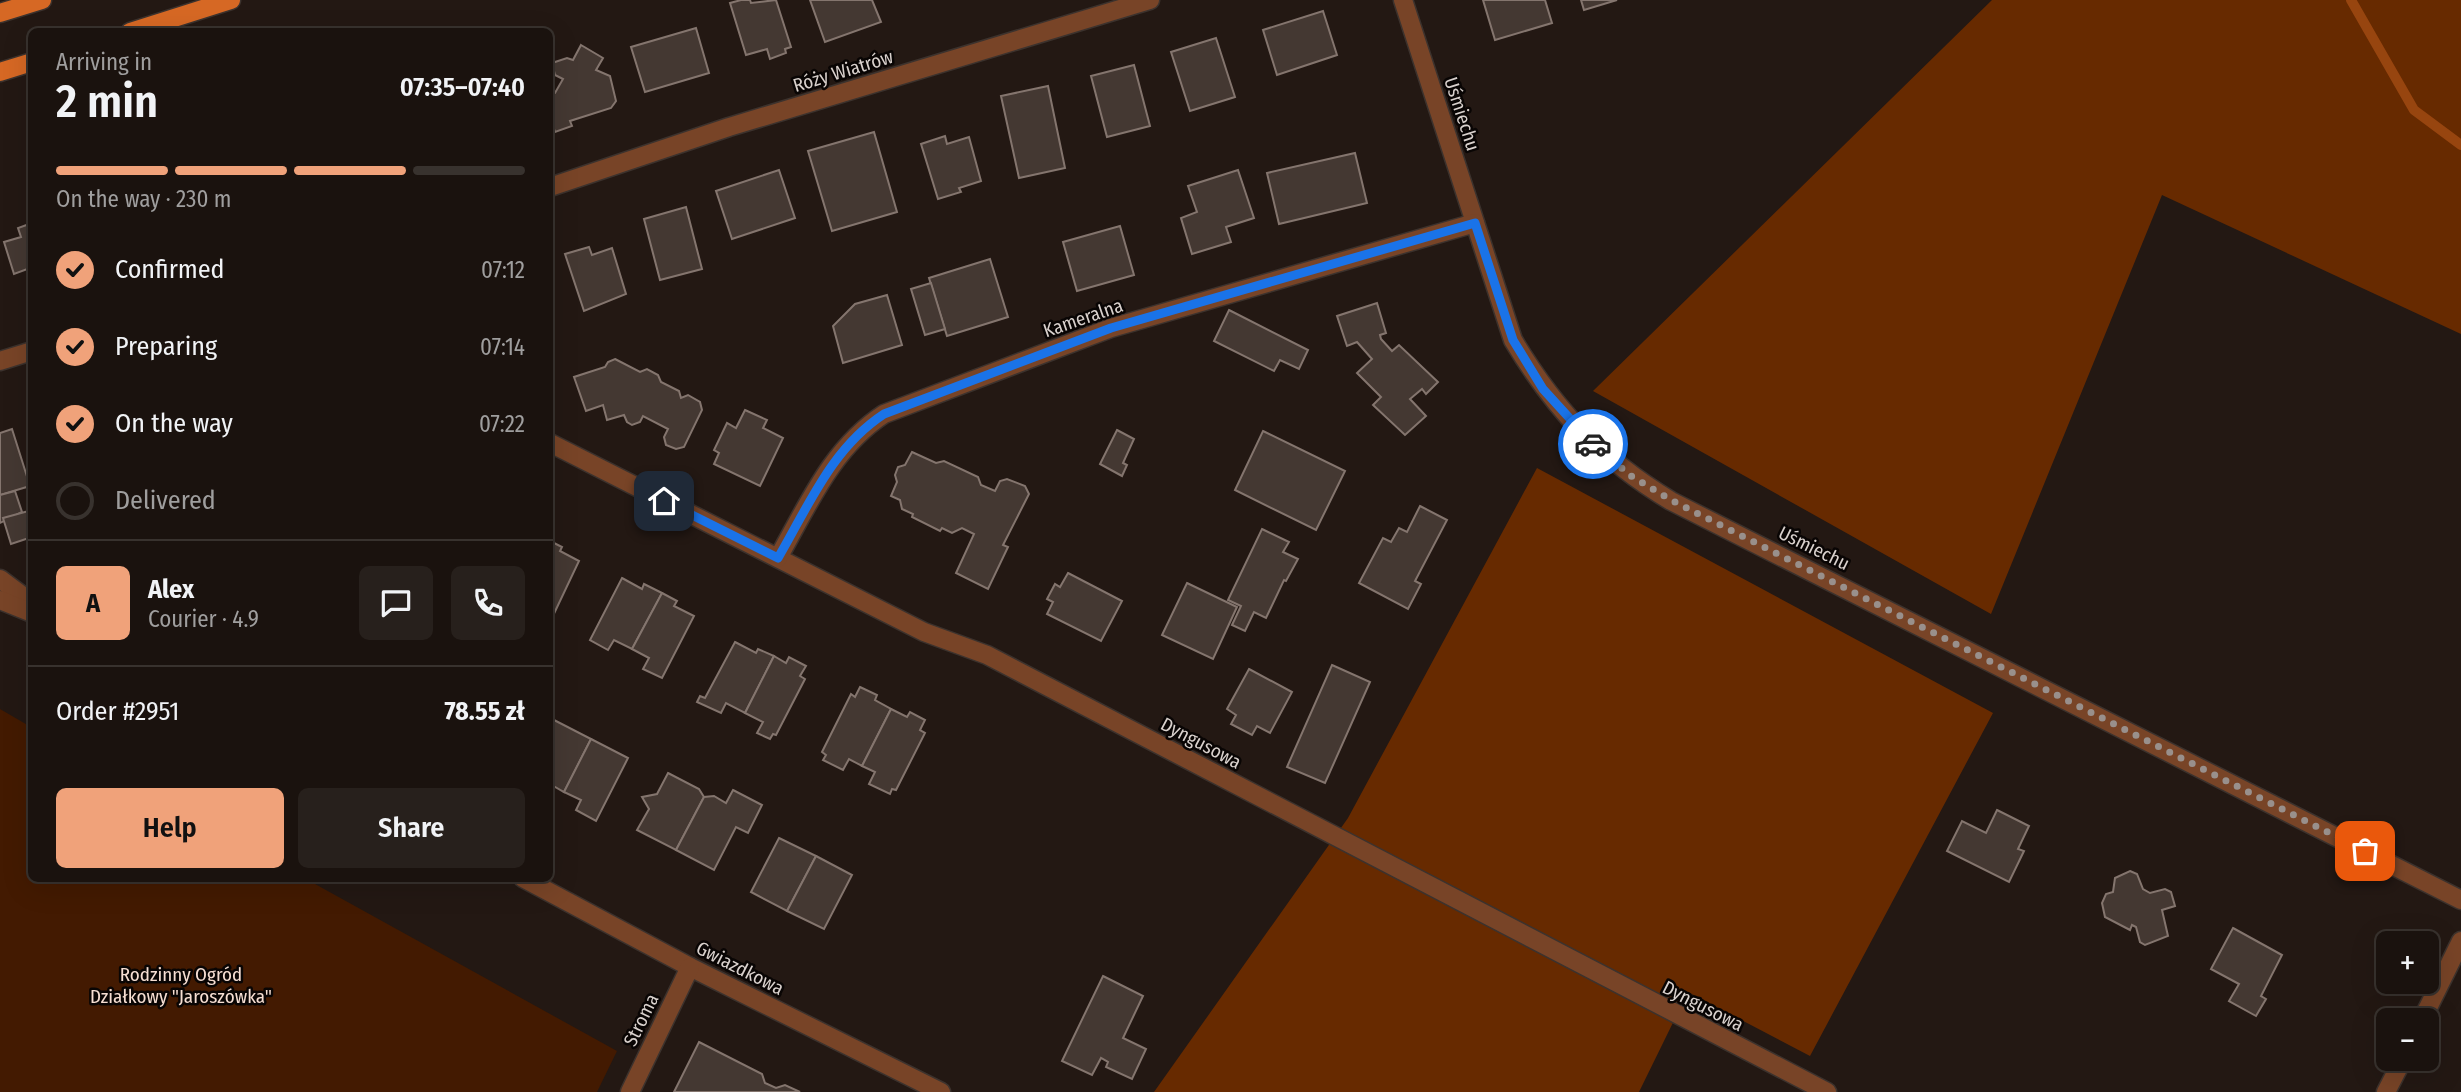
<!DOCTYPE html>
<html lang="en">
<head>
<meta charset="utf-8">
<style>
	body { margin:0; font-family:"Fira Sans Condensed",sans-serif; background:#27201c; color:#f1f3f6; height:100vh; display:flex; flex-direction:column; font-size:26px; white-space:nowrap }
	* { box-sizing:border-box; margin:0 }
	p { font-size:23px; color:#9f9e9e }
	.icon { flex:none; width:38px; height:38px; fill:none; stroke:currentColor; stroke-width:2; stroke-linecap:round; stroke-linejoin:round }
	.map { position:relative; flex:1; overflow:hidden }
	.details { position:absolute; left:28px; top:28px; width:525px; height:854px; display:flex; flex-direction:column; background:#1a120e; border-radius:10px; box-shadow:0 7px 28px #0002,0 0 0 2px #38322e }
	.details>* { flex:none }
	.fabs { position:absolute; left:2376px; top:931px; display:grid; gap:14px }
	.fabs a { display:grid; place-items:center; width:63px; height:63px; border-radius:10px; background:#1a120e; box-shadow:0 7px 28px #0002,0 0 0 2px #38322e; font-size:35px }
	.pin { position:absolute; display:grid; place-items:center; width:60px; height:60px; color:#fff; margin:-30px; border-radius:14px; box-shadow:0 4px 10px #0006 }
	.courier { position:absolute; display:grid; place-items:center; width:70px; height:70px; margin:-35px; border:5px solid #1a73e8; border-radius:50%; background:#fff; color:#222; box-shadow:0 2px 9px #0007 }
	.overview em { font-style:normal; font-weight:600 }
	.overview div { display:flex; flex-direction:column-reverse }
	.overview { display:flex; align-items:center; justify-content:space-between; height:119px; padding:0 28px }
	h1 { font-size:46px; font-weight:600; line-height:52px }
	.bar { display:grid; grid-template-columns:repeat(4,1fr); gap:10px 7px; align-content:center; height:84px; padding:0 28px }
	.bar i { height:9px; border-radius:5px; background:#38322e }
	.bar .current { background:#f0a27a }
	.bar p { grid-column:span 4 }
	.line { display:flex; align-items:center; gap:18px; padding:0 28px; border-top:2px solid #38322e }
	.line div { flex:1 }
	.round { display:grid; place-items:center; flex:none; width:74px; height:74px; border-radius:10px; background:#27201c }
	ol { padding:0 28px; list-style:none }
	li { display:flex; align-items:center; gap:21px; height:77px }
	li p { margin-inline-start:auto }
	li .icon { padding:7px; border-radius:50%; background:#f0a27a; color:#111; stroke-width:4 }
	li:last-child { color:#9f9e9e }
	li i { width:38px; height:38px; border:4px solid #38322e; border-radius:50% }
	.button { display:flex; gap:14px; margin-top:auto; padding:14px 28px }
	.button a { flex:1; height:80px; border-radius:10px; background:#f0a27a; color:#111; font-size:28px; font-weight:600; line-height:80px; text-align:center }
	.button a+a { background:#27201c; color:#f1f3f6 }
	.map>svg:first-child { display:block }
	.green { fill:#431a01 }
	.forest { fill:#672a00 }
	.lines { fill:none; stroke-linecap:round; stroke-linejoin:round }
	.stream { stroke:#97450f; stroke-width:10 }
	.building { fill:#443832; stroke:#84756e; stroke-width:2 }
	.minor-casing { stroke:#3c322d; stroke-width:21 }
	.major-casing { stroke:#3c322d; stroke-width:21 }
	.minor { stroke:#784427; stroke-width:18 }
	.major { stroke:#d66824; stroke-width:18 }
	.done { stroke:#99908c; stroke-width:7; stroke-dasharray:0 12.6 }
	.route { stroke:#1a73e8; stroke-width:9 }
	.labels { text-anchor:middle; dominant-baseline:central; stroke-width:5; stroke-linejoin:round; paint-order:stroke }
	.street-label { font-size:19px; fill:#d9d1cd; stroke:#090504 }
	.park-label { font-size:19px; fill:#f6ded2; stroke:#090504 }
</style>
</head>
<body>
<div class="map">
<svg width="2461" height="1092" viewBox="0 0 2461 1092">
	<rect width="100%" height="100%" fill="#231813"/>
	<!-- green -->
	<path class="green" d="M 0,709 L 31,727 L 32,878 L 306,879 L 617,1051 L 597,1092 L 0,1092 Z"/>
	<!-- forest -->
	<g class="forest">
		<path d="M 1992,0 L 2461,0 L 2461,334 L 2162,195 L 1991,614 L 1593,391 Z"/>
		<path d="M 1537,468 L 1993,713 L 1810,1056 L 1688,992 L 1639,1092 L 1154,1092 L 1348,818 Z"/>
	</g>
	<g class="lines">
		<!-- stream -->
		<path class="stream" d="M 2351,0 L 2414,110 L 2461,145"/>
	</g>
	<!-- building -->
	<g class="building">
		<path d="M 741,0 L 750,0 L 751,3 L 776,0 L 791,47 L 785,49 L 786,53 L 770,59 L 767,49 L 746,55 L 730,3 Z"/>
		<path d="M 810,0 L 872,0 L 881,22 L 825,42 Z"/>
		<path d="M 1483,0 L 1545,0 L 1552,23 L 1495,40 Z"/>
		<path d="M 1581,0 L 1617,0 L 1584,10 Z"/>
		<path d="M 1323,11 L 1337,55 L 1277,75 L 1263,30 Z"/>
		<path d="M 696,28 L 709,73 L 645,92 L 631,47 Z"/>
		<path d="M 1216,38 L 1235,97 L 1190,111 L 1171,52 Z"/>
		<path d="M 581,45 L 603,58 L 596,70 L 610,76 L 616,101 L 611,108 L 570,121 L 572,126 L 555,132 L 550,116 L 550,95 L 555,93 L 563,79 L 555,75 L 552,63 L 567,58 L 573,60 Z"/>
		<path d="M 1134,65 L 1150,126 L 1107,137 L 1091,76 Z"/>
		<path d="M 1048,86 L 1065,168 L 1019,178 L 1001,96 Z"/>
		<path d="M 874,132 L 897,212 L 832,231 L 808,151 Z"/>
		<path d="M 945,136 L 947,144 L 969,137 L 981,181 L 959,188 L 961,192 L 938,199 L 921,144 Z"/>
		<path d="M 1355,153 L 1367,203 L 1279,224 L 1267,173 Z"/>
		<path d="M 779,170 L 795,218 L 732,239 L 716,191 Z"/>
		<path d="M 1238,170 L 1254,218 L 1226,227 L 1231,242 L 1192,254 L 1181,218 L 1197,212 L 1188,186 Z"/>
		<path d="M 686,207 L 702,269 L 660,280 L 644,219 Z"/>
		<path d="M 32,223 L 32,272 L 30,268 L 14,274 L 4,242 L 21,237 L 18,228 Z"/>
		<path d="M 1120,226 L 1134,275 L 1077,291 L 1063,242 Z"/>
		<path d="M 589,247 L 592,255 L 612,248 L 626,294 L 584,311 L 565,254 Z"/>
		<path d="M 990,259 L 1008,317 L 947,336 L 929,278 Z"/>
		<path d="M 931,283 L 945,329 L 925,335 L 911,289 Z"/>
		<path d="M 887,295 L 902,345 L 843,363 L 833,326 L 855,304 Z"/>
		<path d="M 1377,303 L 1386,333 L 1380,335 L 1381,339 L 1392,351 L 1399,345 L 1438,382 L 1426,394 L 1422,389 L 1410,399 L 1426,416 L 1405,435 L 1373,405 L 1381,397 L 1357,373 L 1372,359 L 1357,342 L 1347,346 L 1337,316 Z"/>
		<path d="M 1229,310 L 1308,350 L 1299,369 L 1280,360 L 1274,371 L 1214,341 Z"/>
		<path d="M 615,359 L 640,372 L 647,369 L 658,375 L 661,382 L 679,391 L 681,398 L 688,395 L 700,402 L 702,410 L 684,447 L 676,449 L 666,445 L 664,437 L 668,429 L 643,416 L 640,422 L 632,425 L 627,422 L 624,415 L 607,420 L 603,405 L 586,411 L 574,377 L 605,367 L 608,362 Z"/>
		<path d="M 745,410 L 767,420 L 763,428 L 783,438 L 760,486 L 714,464 L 719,453 L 714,450 L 727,423 L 736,428 Z"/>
		<path d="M 12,429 L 30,486 L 0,495 L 0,433 Z"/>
		<path d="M 1117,430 L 1134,439 L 1123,463 L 1127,465 L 1122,476 L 1100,464 Z"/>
		<path d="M 1263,431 L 1345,471 L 1316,530 L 1235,490 Z"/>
		<path d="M 912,452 L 936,463 L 944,461 L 978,477 L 981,485 L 995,491 L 1000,481 L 1007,479 L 1025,486 L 1029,494 L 1003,545 L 1008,547 L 988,589 L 956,573 L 974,534 L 962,528 L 952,533 L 942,528 L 940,531 L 912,517 L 913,514 L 902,509 L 900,500 L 891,496 L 897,482 L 895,475 L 898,467 L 905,465 Z"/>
		<path d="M 15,491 L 22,512 L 0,523 L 0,495 Z"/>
		<path d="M 1420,506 L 1447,520 L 1415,581 L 1421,584 L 1408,609 L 1359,583 L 1383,538 L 1391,542 L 1399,528 L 1407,532 Z"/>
		<path d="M 32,510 L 32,537 L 11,544 L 3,518 Z"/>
		<path d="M 1262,529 L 1289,542 L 1283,552 L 1298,559 L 1286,581 L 1284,580 L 1266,618 L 1254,612 L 1245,631 L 1232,625 L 1241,606 L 1228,600 Z"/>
		<path d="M 550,541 L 562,547 L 560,551 L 579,561 L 551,620 Z"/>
		<path d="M 1068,573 L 1122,601 L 1101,641 L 1047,614 L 1053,602 L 1047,599 L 1055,584 L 1060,587 Z"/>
		<path d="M 622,578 L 642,589 L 644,584 L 662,593 L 632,649 L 614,640 L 608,650 L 590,640 Z"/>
		<path d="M 1187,583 L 1237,607 L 1213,659 L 1162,635 Z"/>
		<path d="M 662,593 L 677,601 L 674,606 L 694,616 L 662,678 L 643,669 L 649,658 L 632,649 Z"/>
		<path d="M 735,642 L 756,653 L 758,649 L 774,656 L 745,713 L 726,703 L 721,713 L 697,702 L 700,696 L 705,698 Z"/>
		<path d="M 774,656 L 786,663 L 789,657 L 806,666 L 800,676 L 805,679 L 776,735 L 773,734 L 770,739 L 757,733 L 763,722 L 745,713 Z"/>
		<path d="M 1332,665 L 1370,682 L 1325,783 L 1287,767 Z"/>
		<path d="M 1249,669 L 1292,692 L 1270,733 L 1257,726 L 1252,735 L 1231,724 L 1236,715 L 1227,709 Z"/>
		<path d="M 860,687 L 877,695 L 875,700 L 891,709 L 862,766 L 849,759 L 843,770 L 823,760 L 826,755 L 822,752 L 851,694 L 855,697 Z"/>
		<path d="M 891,709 L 907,717 L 910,712 L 925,720 L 920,730 L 925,733 L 896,790 L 892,789 L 890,794 L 869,784 L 875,772 L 862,766 Z"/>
		<path d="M 554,720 L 591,739 L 564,792 L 550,784 L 550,730 Z"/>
		<path d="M 591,739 L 628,758 L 596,821 L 576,810 L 581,800 L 564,792 Z"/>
		<path d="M 668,773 L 699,789 L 704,797 L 676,850 L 637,830 L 649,809 L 642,797 L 657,794 Z"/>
		<path d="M 733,790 L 762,805 L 748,833 L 736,827 L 714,870 L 676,850 L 704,797 L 714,796 L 726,803 Z"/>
		<path d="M 1997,810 L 2029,826 L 2018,849 L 2024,851 L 2009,882 L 1947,851 L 1962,821 L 1986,833 Z"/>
		<path d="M 779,838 L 816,856 L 787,911 L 751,892 Z"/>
		<path d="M 816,856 L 852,875 L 824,929 L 787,911 Z"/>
		<path d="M 2130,871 L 2137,874 L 2143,889 L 2150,893 L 2165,889 L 2171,892 L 2175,906 L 2162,910 L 2168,936 L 2145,945 L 2140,942 L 2136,927 L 2132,925 L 2130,930 L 2105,917 L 2102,903 L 2106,894 L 2113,892 L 2115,878 Z"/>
		<path d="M 2233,928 L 2282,955 L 2261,996 L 2266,999 L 2256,1016 L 2229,1001 L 2239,984 L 2211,969 Z"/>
		<path d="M 1103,976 L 1143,996 L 1123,1038 L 1146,1049 L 1132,1079 L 1106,1067 L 1108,1062 L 1101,1058 L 1092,1075 L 1062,1061 Z"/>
		<path d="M 699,1042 L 762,1074 L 765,1083 L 776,1088 L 785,1085 L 800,1092 L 674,1092 Z"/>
	</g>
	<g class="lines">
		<defs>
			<g id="minor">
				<path d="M 1403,0 L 1513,340 C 1555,410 1600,458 1671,501 L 2461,900"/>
				<path d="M 550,187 L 729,127 L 1150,0"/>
				<path d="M 0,361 L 32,351"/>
				<path d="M 550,443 L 924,632 L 987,655 L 1827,1092"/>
				<path d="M 778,558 C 808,505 832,448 884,414 L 1111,328 L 1475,223"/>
				<path d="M 0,579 L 32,603"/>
				<path d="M 0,600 L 32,613"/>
				<path d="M 523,878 L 690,967 L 941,1092"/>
				<path d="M 2422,1020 L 2461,941"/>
				<path d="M 630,1092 L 690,967"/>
				<path d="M 2386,1092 L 2403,1059"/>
			</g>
			<g id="major">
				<path d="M 0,13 L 42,0"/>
				<path d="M 130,32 L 231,0"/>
				<path d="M 0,72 L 32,62"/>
			</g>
		</defs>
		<!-- minor casing -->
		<use href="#minor" class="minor-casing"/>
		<!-- major casing -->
		<use href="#major" class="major-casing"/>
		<!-- minor -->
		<use href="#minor" class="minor"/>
		<!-- major -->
		<use href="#major" class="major"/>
	</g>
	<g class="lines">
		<!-- done -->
		<path class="done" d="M 1593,444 L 1631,476 L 1671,500 L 2365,851"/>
		<!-- route -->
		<path class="route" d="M 664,501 L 778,558 C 809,505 832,448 884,414 L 1111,328 L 1475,223 L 1513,340 L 1543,389 L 1593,444"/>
	</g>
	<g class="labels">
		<!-- street labels -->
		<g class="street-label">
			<text transform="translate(843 71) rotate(-17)">Róży Wiatrów</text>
			<text transform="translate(1462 114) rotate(72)">Uśmiechu</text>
			<text transform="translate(1083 318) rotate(-19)">Kameralna</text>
			<text transform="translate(1814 548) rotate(26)">Uśmiechu</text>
			<text transform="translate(1201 743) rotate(28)">Dyngusowa</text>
			<text transform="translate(740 968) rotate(27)">Gwiazdkowa</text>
			<text transform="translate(1703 1006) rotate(27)">Dyngusowa</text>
			<text transform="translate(641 1020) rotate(-64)">Stroma</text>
		</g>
		<!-- park labels -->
		<g class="park-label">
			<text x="181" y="974">Rodzinny Ogród<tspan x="181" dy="22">Działkowy "Jaroszówka"</tspan></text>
		</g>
	</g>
</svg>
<div class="fabs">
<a>+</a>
<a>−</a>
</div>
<div class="pin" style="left:2365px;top:851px;background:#ea580c"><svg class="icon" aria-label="bag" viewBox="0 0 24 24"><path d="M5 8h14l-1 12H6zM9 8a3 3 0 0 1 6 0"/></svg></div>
<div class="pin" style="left:664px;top:501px;background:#1f2937"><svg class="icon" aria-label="home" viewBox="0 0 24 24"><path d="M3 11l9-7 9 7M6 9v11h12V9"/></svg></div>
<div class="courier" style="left:1593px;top:444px"><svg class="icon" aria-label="car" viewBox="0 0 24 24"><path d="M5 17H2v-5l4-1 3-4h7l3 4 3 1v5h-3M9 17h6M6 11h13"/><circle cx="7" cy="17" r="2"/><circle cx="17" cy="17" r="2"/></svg></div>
<section class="details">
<div class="overview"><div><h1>2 min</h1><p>Arriving in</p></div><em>07:35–07:40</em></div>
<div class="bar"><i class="current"></i><i class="current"></i><i class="current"></i><i></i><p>On the way · 230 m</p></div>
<ol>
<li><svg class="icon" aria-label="check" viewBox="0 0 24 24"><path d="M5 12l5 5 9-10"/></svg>Confirmed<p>07:12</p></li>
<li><svg class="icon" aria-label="check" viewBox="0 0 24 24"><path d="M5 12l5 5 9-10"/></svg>Preparing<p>07:14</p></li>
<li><svg class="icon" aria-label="check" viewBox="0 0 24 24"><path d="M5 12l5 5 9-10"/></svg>On the way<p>07:22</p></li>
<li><i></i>Delivered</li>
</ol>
<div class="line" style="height:126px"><b class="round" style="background:#f0a27a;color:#111">A</b><div><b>Alex</b><p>Courier · 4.9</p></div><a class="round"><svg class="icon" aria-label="chat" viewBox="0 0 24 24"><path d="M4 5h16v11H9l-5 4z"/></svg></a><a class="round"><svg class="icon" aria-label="phone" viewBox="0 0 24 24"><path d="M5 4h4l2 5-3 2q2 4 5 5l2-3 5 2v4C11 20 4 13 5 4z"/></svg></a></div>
<div class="line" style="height:91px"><div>Order #2951</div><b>78.55 zł</b></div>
<div class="button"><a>Help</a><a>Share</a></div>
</section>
</div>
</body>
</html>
